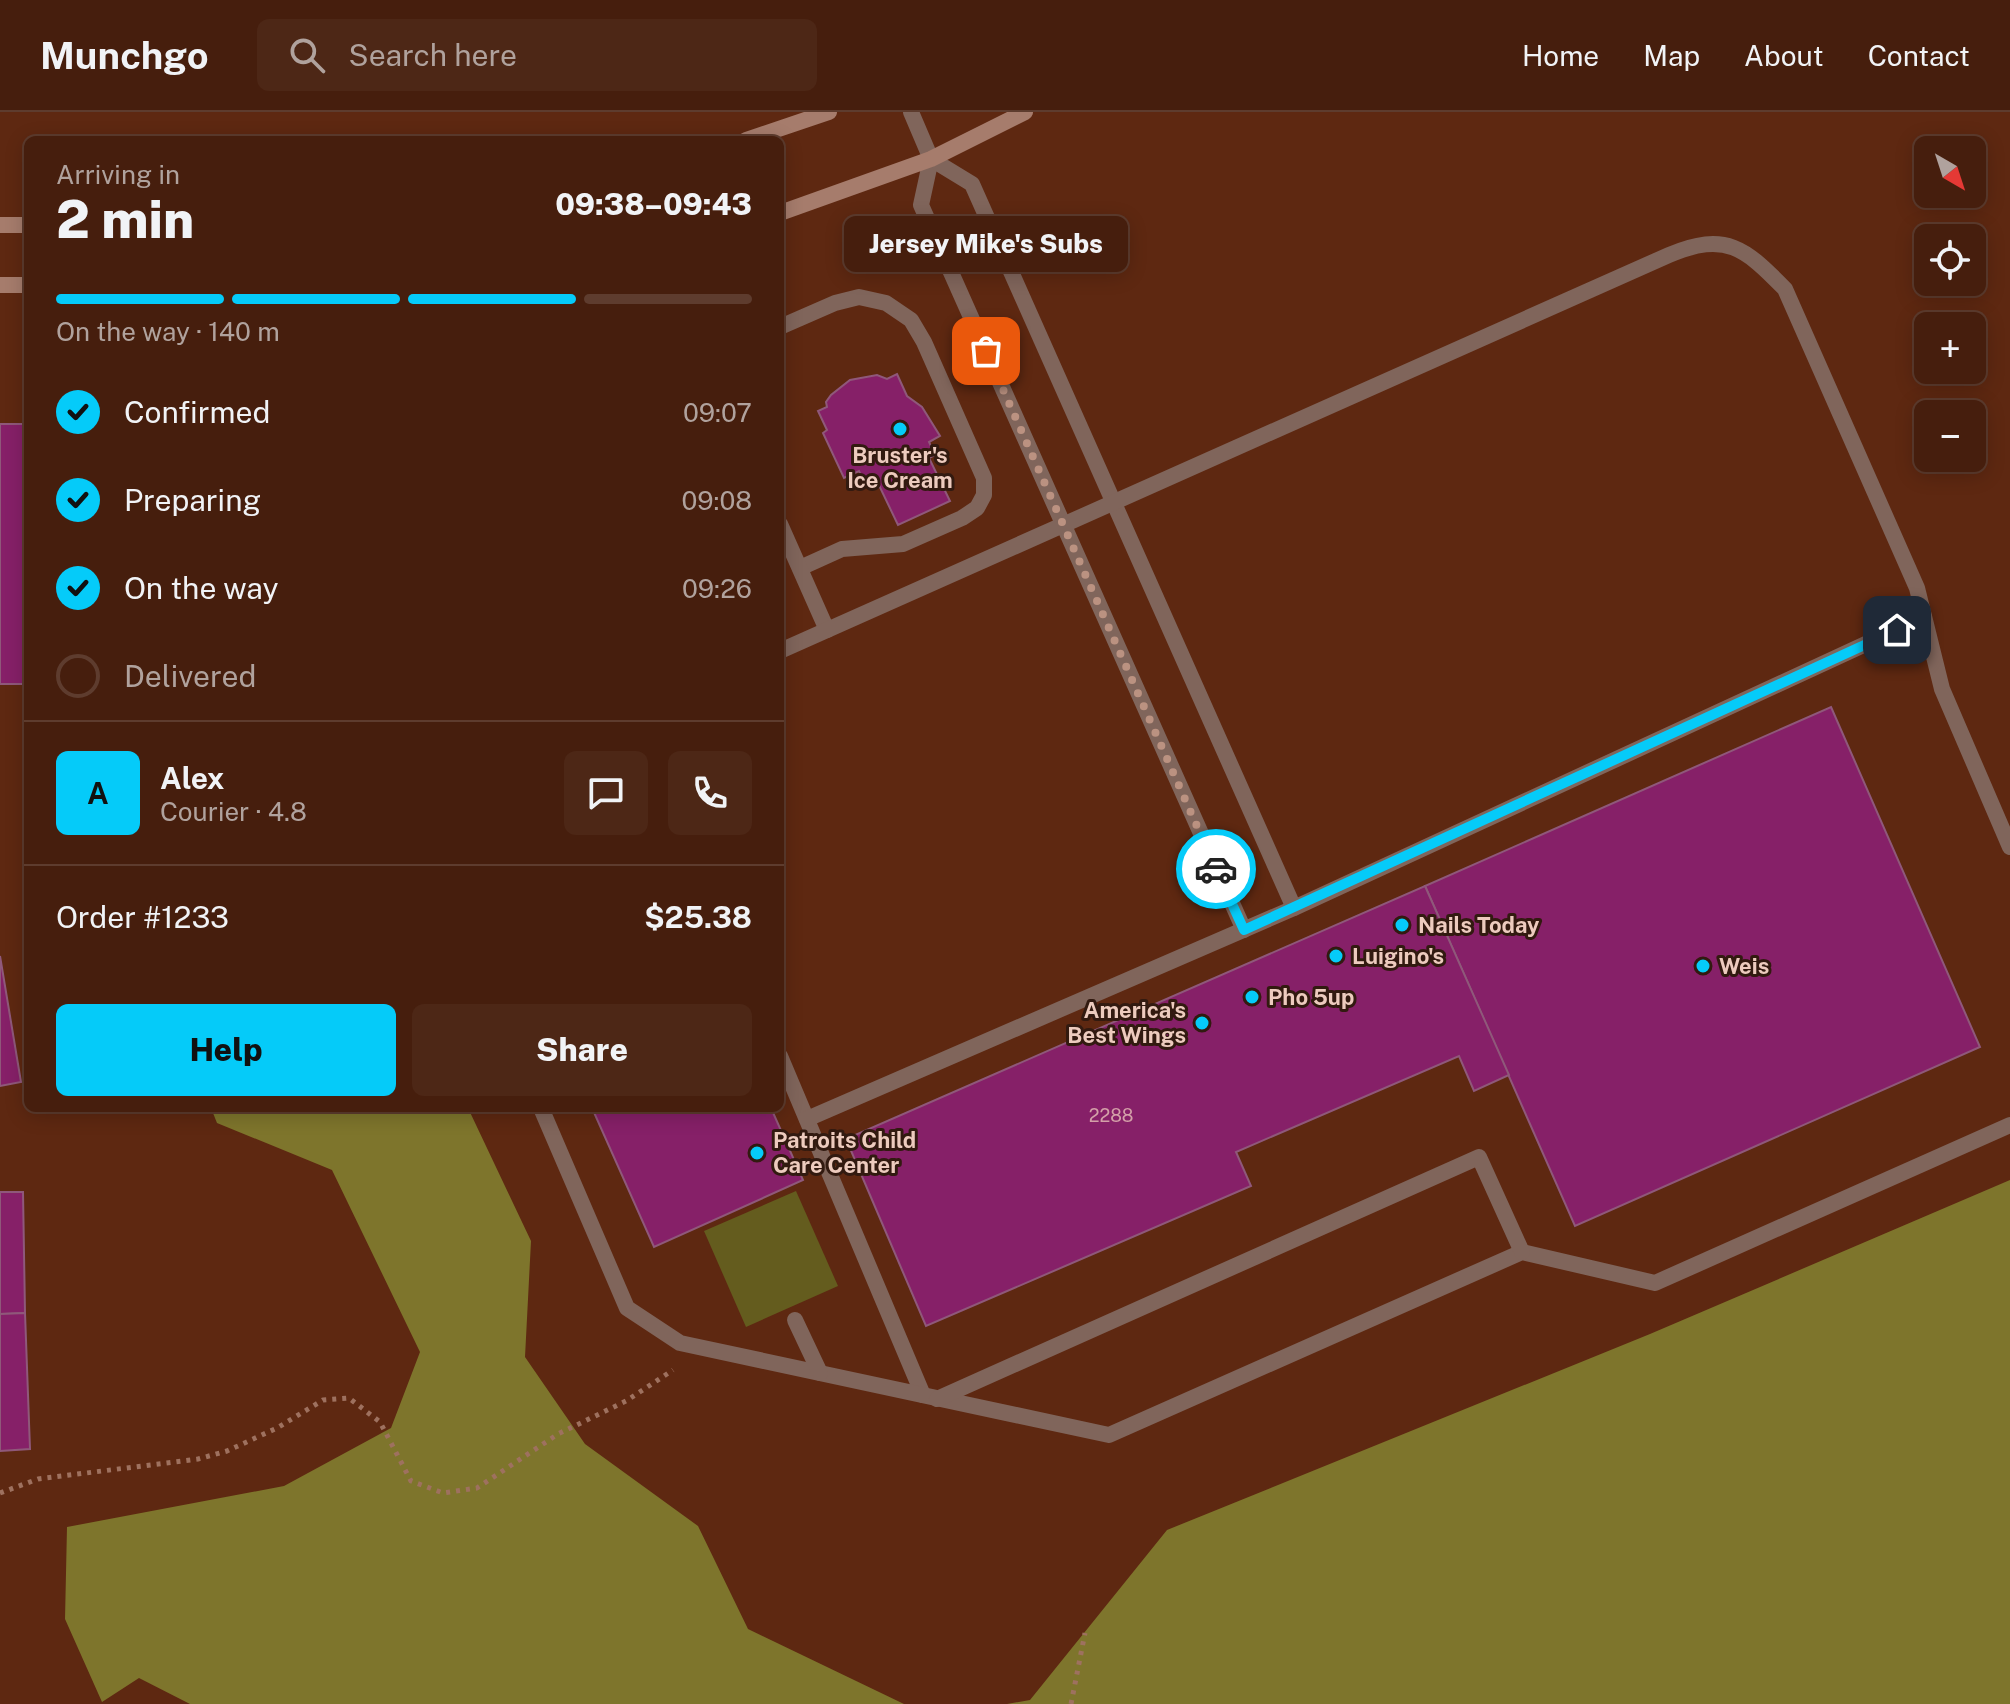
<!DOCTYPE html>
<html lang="en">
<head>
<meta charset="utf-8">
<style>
	body { margin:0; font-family:"Public Sans",sans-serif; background:#4d2716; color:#f1f3f6; height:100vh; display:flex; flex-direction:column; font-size:30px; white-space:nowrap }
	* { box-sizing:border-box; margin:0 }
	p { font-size:26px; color:#b0a29d }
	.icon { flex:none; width:44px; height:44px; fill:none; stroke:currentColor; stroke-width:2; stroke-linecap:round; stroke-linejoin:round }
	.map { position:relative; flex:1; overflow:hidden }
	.details { position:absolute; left:24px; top:24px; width:760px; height:976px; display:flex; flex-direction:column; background:#461e0d; border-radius:12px; box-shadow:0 4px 20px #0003,0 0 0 2px #5e3c2e }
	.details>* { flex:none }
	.needle { width:52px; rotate:141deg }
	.controls { position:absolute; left:1914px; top:24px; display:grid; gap:16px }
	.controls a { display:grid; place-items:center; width:72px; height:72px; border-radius:12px; background:#461e0d; box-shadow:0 4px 20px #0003,0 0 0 2px #5e3c2e; font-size:40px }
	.pin { position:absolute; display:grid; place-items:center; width:68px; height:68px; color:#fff; margin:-34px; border-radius:16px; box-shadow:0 4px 12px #0006 }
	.courier { position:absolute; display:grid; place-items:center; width:80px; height:80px; margin:-40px; border:6px solid #05cbf9; border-radius:50%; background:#fff; color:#222; box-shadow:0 2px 10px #0007 }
	.bubble { position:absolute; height:56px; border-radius:12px; background:#461e0d; box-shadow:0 4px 20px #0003,0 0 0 2px #5e3c2e; font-size:26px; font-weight:800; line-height:56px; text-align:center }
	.head em { font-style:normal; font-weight:800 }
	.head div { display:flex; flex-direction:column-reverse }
	.head { display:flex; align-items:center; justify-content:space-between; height:136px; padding:0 32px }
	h1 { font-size:52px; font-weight:800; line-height:60px }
	.bar { display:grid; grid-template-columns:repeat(4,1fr); gap:12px 8px; align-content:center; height:96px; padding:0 32px }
	.bar i { height:10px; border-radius:6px; background:#5e3c2e }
	.bar .current { background:#05cbf9 }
	.bar p { grid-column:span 4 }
	.line { display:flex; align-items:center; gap:20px; padding:0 32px; border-top:2px solid #5e3c2e }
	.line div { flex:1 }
	.round { display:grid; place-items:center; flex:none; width:84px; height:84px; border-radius:12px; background:#4d2716 }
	ol { padding:0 32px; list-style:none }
	li { display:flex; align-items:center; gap:24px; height:88px }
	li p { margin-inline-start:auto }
	li .icon { padding:8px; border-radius:50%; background:#05cbf9; color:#111; stroke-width:4 }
	li:last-child { color:#b0a29d }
	li i { width:44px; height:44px; border:4px solid #5e3c2e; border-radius:50% }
	.cta { display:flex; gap:16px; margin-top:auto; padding:16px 32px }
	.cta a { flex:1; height:92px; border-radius:12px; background:#05cbf9; color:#111; font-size:32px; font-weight:800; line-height:92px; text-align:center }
	.cta a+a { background:#4d2716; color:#f1f3f6 }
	header { display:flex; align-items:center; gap:48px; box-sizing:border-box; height:112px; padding:0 40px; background:#461e0d; border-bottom:2px solid #5e3c2e }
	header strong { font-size:38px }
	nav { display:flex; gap:44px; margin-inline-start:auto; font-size:28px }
	.search { width:560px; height:72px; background:#4d2716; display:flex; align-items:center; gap:20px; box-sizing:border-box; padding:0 28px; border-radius:12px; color:#b0a29d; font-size:30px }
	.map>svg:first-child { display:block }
	.green { fill:#645c1e }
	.forest { fill:#7e752c }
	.building { fill:#862068; stroke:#8f587a; stroke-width:2 }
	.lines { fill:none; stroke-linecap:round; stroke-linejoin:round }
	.path { stroke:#9e715f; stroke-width:5; stroke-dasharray:4 6; stroke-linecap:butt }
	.lane { stroke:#80655b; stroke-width:16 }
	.secondary { stroke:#a67c6c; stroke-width:16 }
	.done { stroke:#bb9281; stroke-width:8; stroke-dasharray:0 14.4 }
	.route { stroke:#05cbf9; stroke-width:10 }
	.poi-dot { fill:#05cbf9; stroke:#321a10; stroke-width:3 }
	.labels { text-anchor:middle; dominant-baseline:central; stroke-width:6; stroke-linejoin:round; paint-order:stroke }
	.number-label { font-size:18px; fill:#d3a0a8 }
	.poi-label { font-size:22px; font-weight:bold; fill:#edcbbe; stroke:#321a10; text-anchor:start }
</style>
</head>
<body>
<header>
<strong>Munchgo</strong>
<div class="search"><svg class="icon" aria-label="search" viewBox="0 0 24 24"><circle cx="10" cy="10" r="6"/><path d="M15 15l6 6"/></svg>Search here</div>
<nav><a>Home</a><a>Map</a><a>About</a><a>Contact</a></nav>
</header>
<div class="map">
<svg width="2010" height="1592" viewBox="0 0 2010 1592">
	<rect width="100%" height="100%" fill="#5e2811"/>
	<!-- green -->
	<path class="green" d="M 796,1079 L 838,1174 L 746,1215 L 704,1119 Z"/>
	<!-- forest -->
	<g class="forest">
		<path d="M 211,996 L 468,996 L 531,1129 L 525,1245 L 585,1332 L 698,1414 L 748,1517 L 904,1592 L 190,1592 L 139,1566 L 102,1590 L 65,1507 L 67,1415 L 284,1374 L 391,1316 L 420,1240 L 332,1058 L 217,1011 Z"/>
		<path d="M 2010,1068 L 2010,1592 L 1007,1592 L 1030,1588 L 1167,1418 L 1650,1222 Z"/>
	</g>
	<!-- building -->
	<g class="building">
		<path d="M 897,262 L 907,284 L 922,295 L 940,324 L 929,330 L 935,343 L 929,346 L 950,389 L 898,413 L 877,369 L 866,374 L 859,359 L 844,366 L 823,321 L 827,318 L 818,299 L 827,295 L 826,290 L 831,283 L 850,268 L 877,263 L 887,267 Z"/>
		<rect x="0" y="312" width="28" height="260"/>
		<path d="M 1831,595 L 1980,935 L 1575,1114 L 1425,774 Z"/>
		<path d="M 1425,774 L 1509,963 L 1474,979 L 1459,944 L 1236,1040 L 1251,1074 L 926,1214 L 846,1027 Z"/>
		<path d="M 0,844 L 21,970 L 0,974 Z"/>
		<path d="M 592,996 L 771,996 L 803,1068 L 654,1135 Z"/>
		<path d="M 0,1080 L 23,1080 L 25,1201 L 0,1202 Z"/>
		<path d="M 25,1201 L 30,1337 L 0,1339 L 0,1202 Z"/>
	</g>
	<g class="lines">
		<!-- path -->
		<g class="path">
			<path d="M 0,1381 L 38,1367 L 198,1347 L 227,1339 L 277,1316 L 323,1288 L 349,1286 L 380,1310 L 411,1369 L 443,1381 L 477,1376 L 558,1322 L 626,1289 L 673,1258"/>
			<path d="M 1071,1592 L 1085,1521"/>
		</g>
		<!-- lane -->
		<g class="lane">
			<path d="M 911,0 L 931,47 L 921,93 L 1244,818"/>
			<path d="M 931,47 L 972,72 L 1294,796"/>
			<path d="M 780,215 L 835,191 L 859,185 L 886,191 L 911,208 L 924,230 L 984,366 L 984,383 L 977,396 L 962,406 L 903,432 L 842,437 L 800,456"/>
			<path d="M 780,412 L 827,518"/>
			<path d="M 780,539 L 1669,143 C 1726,119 1745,136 1785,177 L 1917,476 L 1942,577 L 2010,735"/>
			<path d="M 780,944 L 923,1283"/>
			<path d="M 541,996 L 627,1196 L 680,1231 L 1109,1323 L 1522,1140 L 1655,1171 L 2010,1013"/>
			<path d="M 807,1007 L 1294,796 L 1924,505"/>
			<path d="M 795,1208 L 820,1261"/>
			<path d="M 937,1287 L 1479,1045 L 1522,1140"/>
		</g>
		<!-- secondary -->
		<g class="secondary">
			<path d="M 746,28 L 829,0"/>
			<path d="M 780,101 L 931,47 L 1025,0"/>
			<path d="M 0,113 L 28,113"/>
			<path d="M 0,173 L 28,173"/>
		</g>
	</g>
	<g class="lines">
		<!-- done -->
		<path class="done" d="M 986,239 L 1216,757"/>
		<!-- route -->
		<path class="route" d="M 1216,757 L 1244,818 L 1897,518"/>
	</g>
	<!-- markers -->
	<g class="poi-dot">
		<circle cx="900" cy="317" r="8"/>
		<circle cx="1402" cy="813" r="8"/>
		<circle cx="1336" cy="844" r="8"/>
		<circle cx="1703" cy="854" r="8"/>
		<circle cx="1252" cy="885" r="8"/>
		<circle cx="1202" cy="911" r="8"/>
		<circle cx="757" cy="1041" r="8"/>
	</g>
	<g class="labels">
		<!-- number labels -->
		<g class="number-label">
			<text x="1111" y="1003">2288</text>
		</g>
		<!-- poi labels -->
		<g class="poi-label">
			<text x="900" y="343" text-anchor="middle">Bruster's<tspan x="900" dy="25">Ice Cream</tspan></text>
			<text x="1418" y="813">Nails Today</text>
			<text x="1352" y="844">Luigino's</text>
			<text x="1719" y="854">Weis</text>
			<text x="1268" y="885">Pho 5up</text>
			<text x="1186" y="898" text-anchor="end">America's<tspan x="1186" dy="25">Best Wings</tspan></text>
			<text x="773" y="1028">Patroits Child<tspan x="773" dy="25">Care Center</tspan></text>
		</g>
	</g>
</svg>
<div class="controls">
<a><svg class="needle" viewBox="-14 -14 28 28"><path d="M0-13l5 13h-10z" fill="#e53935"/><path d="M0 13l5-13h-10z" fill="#b0a29d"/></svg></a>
<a><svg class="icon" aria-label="locate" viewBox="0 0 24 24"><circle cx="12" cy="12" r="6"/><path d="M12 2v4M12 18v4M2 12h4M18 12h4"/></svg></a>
<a>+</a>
<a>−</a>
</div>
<div class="pin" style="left:986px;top:239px;background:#ea580c"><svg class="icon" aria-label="bag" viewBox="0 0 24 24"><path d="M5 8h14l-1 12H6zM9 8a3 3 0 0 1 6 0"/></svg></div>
<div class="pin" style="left:1897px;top:518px;background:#1f2937"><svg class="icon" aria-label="home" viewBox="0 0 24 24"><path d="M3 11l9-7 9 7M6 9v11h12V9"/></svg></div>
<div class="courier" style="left:1216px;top:757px"><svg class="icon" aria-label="car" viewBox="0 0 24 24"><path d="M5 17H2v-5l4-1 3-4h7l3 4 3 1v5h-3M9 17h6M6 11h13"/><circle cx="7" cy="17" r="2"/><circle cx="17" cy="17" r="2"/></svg></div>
<div class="bubble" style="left:844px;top:104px;width:284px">Jersey Mike's Subs</div>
<section class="details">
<div class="head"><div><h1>2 min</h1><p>Arriving in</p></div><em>09:38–09:43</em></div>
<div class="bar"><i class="current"></i><i class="current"></i><i class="current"></i><i></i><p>On the way · 140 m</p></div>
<ol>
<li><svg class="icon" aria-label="check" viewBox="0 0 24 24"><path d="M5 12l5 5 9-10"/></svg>Confirmed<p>09:07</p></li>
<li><svg class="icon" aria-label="check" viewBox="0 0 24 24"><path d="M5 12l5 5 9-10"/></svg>Preparing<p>09:08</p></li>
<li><svg class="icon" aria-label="check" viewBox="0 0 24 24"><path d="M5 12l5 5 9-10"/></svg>On the way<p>09:26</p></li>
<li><i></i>Delivered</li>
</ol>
<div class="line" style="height:144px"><b class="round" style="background:#05cbf9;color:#111">A</b><div><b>Alex</b><p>Courier · 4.8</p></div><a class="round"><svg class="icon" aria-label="chat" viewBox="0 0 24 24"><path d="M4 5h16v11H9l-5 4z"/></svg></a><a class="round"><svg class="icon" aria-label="phone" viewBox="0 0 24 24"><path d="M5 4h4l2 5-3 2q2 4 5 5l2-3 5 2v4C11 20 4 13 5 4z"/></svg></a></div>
<div class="line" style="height:104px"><div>Order #1233</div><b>$25.38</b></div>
<div class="cta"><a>Help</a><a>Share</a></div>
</section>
</div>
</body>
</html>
